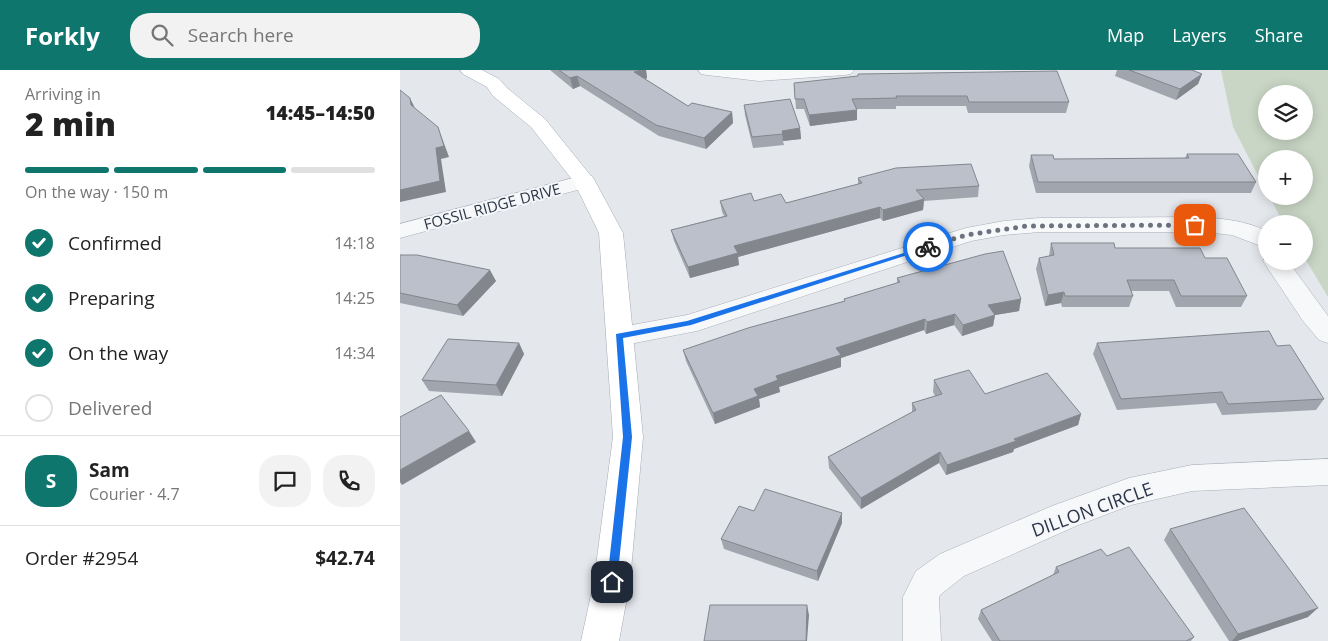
<!DOCTYPE html>
<html lang="en">
<head>
<meta charset="utf-8">
<style>
	body { margin:0; font-family:"Open Sans",sans-serif; background:#f2f2f2; color:#222; height:100vh; display:flex; flex-direction:column; font-size:19px; white-space:nowrap }
	* { box-sizing:border-box; margin:0 }
	p { font-size:16px; color:#767676 }
	.icon { flex:none; width:28px; height:28px; fill:none; stroke:currentColor; stroke-width:2; stroke-linecap:round; stroke-linejoin:round }
	.map { position:relative; flex:1; overflow:hidden }
	.drawer { display:flex; flex-direction:column; background:#fff; width:400px }
	.drawer>* { flex:none }
	.controls { position:absolute; left:858px; top:15px; display:grid; gap:10px }
	.controls a { display:grid; place-items:center; width:55px; height:55px; border-radius:50%; background:#fff; box-shadow:0 2px 12px #0003; font-size:25px }
	.pin { position:absolute; display:grid; place-items:center; width:42px; height:42px; color:#fff; margin:-21px; border-radius:10px; box-shadow:0 2px 8px #0006 }
	.courier { position:absolute; display:grid; place-items:center; width:50px; height:50px; margin:-25px; border:4px solid #1a73e8; border-radius:50%; background:#fff; color:#222; box-shadow:0 1px 6px #0007 }
	.headline em { font-style:normal; font-weight:800 }
	.headline div { display:flex; flex-direction:column-reverse }
	.headline { display:flex; align-items:center; justify-content:space-between; height:85px; padding:0 25px }
	h1 { font-size:32px; font-weight:800; line-height:38px }
	.bar { display:grid; grid-template-columns:repeat(4,1fr); gap:8px 5px; align-content:center; height:60px; padding:0 25px }
	.bar i { height:6px; border-radius:4px; background:#e0e0e0 }
	.bar .selected { background:#0f766e }
	.bar p { grid-column:span 4 }
	.line { display:flex; align-items:center; gap:12px; padding:0 25px; border-top:1px solid #e0e0e0 }
	.line div { flex:1 }
	.round { display:grid; place-items:center; flex:none; width:52px; height:52px; border-radius:20px; background:#f2f2f2 }
	ol { padding:0 25px; list-style:none }
	li { display:flex; align-items:center; gap:15px; height:55px }
	li p { margin-inline-start:auto }
	li .icon { padding:5px; border-radius:50%; background:#0f766e; color:#fff; stroke-width:4 }
	li:last-child { color:#767676 }
	li i { width:28px; height:28px; border:2px solid #e0e0e0; border-radius:50% }
	header { display:flex; align-items:center; gap:30px; box-sizing:border-box; height:70px; padding:0 25px; background:#0f766e; color:#fff }
	header strong { font-size:24px }
	nav { display:flex; gap:28px; margin-inline-start:auto; font-size:18px }
	.search { width:350px; height:45px; background:#f2f2f2; display:flex; align-items:center; gap:12px; box-sizing:border-box; padding:0 18px; border-radius:20px; color:#767676; font-size:19px }
	main { display:flex; flex:1; min-height:0 }
	.map>svg:first-child { display:block }
	.green { fill:#c9d6c5; fill-rule:evenodd }
	.lines { fill:none; stroke-linecap:round; stroke-linejoin:round }
	.minor-casing { stroke:#a9aeb7; stroke-width:1 }
	.major-casing { stroke:#a3abb8; stroke-width:1 }
	.minor { fill:#f7f8fa; fill-rule:evenodd }
	.major { fill:#fff; fill-rule:evenodd }
	.wall { fill:#a1a5ae }
	.shaded-wall { fill:#83868d }
	.building { fill:#bbc0ca; stroke:#83868d }
	.route { fill:#1a73e8 }
	.done { stroke:#6c737f; stroke-width:5; stroke-dasharray:0 9 }
	.labels { text-anchor:middle; dominant-baseline:central; stroke-width:4; stroke-linejoin:round; paint-order:stroke }
	.street-label { font-size:15px; fill:#2b3445; stroke:#f4f6f9 }
	.near-street-label { font-size:18px; fill:#2b3445; stroke:#f4f6f9 }
</style>
</head>
<body>
<header>
<strong>Forkly</strong>
<div class="search"><svg class="icon" aria-label="search" viewBox="0 0 24 24"><circle cx="10" cy="10" r="6"/><path d="M15 15l6 6"/></svg>Search here</div>
<nav><a>Map</a><a>Layers</a><a>Share</a></nav>
</header>
<main>
<section class="drawer">
<div class="headline"><div><h1>2 min</h1><p>Arriving in</p></div><em>14:45–14:50</em></div>
<div class="bar"><i class="selected"></i><i class="selected"></i><i class="selected"></i><i></i><p>On the way · 150 m</p></div>
<ol>
<li><svg class="icon" aria-label="check" viewBox="0 0 24 24"><path d="M5 12l5 5 9-10"/></svg>Confirmed<p>14:18</p></li>
<li><svg class="icon" aria-label="check" viewBox="0 0 24 24"><path d="M5 12l5 5 9-10"/></svg>Preparing<p>14:25</p></li>
<li><svg class="icon" aria-label="check" viewBox="0 0 24 24"><path d="M5 12l5 5 9-10"/></svg>On the way<p>14:34</p></li>
<li><i></i>Delivered</li>
</ol>
<div class="line" style="height:90px"><b class="round" style="background:#0f766e;color:#fff">S</b><div><b>Sam</b><p>Courier · 4.7</p></div><a class="round"><svg class="icon" aria-label="chat" viewBox="0 0 24 24"><path d="M4 5h16v11H9l-5 4z"/></svg></a><a class="round"><svg class="icon" aria-label="phone" viewBox="0 0 24 24"><path d="M5 4h4l2 5-3 2q2 4 5 5l2-3 5 2v4C11 20 4 13 5 4z"/></svg></a></div>
<div class="line" style="height:65px"><div>Order #2954</div><b>$42.74</b></div>
</section>
<div class="map">
<svg width="928" height="571" viewBox="0 0 928 571">
	<rect width="100%" height="100%" fill="#e4e7ec"/>
	<!-- green -->
	<path class="green" d="M 821,0 L 928,0 L 928,227 L 904,187 L 904,154 L 884,154 L 869,126 L 904,126 L 904,89 L 866,89 L 866,121 L 833,57 ZM 866,24 L 904,24 L 904,61 L 866,61 Z"/>
	<g class="lines">
		<defs>
			<g id="minor">
				<path d="M 298,0 L 454,0 L 451,4 L 445,5 L 359,11 L 307,5 L 301,4 Z"/>
				<path d="M 184,105 L 192,106 L 195,111 L 192,116 L 0,168 L 0,154 Z"/>
				<path d="M 803,147 C 825,149 847,151 866,161 L 866,178 L 832,165 L 803,162 L 640,162 L 604,165 L 571,171 L 297,261 L 219,276 L 210,273 L 206,266 L 210,259 L 287,245 L 566,158 L 604,151 L 640,148 Z"/>
				<path d="M 866,186 L 866,191 L 888,191 L 928,246 L 928,273 L 919,270 L 903,251 L 863,191 Z"/>
				<path d="M 928,389 L 928,415 L 792,421 L 731,435 L 676,456 L 564,506 L 540,525 L 539,528 L 541,571 L 503,571 L 503,527 L 516,501 L 540,484 L 652,436 L 729,408 L 792,395 Z"/>
			</g>
			<path id="major" d="M 60,0 L 82,0 L 99,9 L 107,18 L 145,49 L 195,111 L 223,163 L 243,367 L 230,511 L 219,571 L 181,571 L 194,511 L 213,367 L 199,163 L 174,112 L 131,57 L 93,26 L 87,17 L 63,4 Z"/>
		</defs>
		<!-- minor casing -->
		<use href="#minor" class="minor-casing"/>
		<!-- major casing -->
		<use href="#major" class="major-casing"/>
		<!-- minor -->
		<use href="#minor" class="minor"/>
		<!-- major -->
		<use href="#major" class="major"/>
	</g>
	<!-- wall -->
	<g class="wall">
		<path d="M 150,0 L 246,0 L 247,8 L 245,9 L 288,36 L 332,42 L 333,53 L 306,79 L 259,66 L 180,16 L 173,19 Z"/>
		<path d="M 717,0 L 792,0 L 802,4 L 798,14 L 776,30 L 715,6 Z"/>
		<path d="M 394,13 L 669,32 L 666,43 L 568,43 L 566,36 L 496,36 L 496,39 L 457,39 L 457,50 L 410,56 L 404,39 L 396,39 Z"/>
		<path d="M 344,35 L 400,58 L 401,69 L 383,71 L 384,75 L 353,78 L 345,45 Z"/>
		<path d="M 787,84 L 856,112 L 851,123 L 636,123 L 629,96 L 631,85 L 654,89 L 727,89 L 785,88 Z"/>
		<path d="M 458,108 L 579,116 L 578,127 L 524,131 L 523,140 L 483,151 L 480,148 L 338,187 L 339,195 L 290,208 L 274,171 L 271,160 L 324,146 L 322,142 L 320,131 L 354,131 L 386,133 L 458,114 Z"/>
		<path d="M 651,173 L 715,178 L 805,188 L 847,226 L 841,237 L 776,237 L 769,221 L 731,221 L 733,226 L 729,237 L 662,237 L 661,233 L 645,236 L 636,199 L 639,188 L 649,186 Z"/>
		<path d="M 0,185 L 96,211 L 63,246 L 0,233 Z"/>
		<path d="M 497,208 L 621,229 L 619,241 L 595,245 L 593,256 L 562,266 L 554,255 L 526,264 L 524,260 L 441,288 L 441,297 L 379,317 L 380,322 L 359,329 L 360,337 L 315,354 L 286,291 L 283,280 L 444,231 L 444,229 L 497,213 Z"/>
		<path d="M 119,273 L 124,284 L 102,326 L 29,321 L 22,310 Z"/>
		<path d="M 697,273 L 877,276 L 924,329 L 916,340 L 822,345 L 816,333 L 717,340 L 693,284 Z"/>
		<path d="M 534,310 L 585,324 L 681,344 L 678,355 L 614,379 L 613,382 L 546,405 L 539,393 L 461,439 L 429,398 L 428,387 L 512,342 L 512,333 L 535,326 L 533,322 Z"/>
		<path d="M 354,441 L 442,443 L 442,453 L 418,511 L 324,479 L 321,469 Z"/>
		<path d="M 770,459 L 908,547 L 837,571 L 829,571 L 764,470 Z"/>
		<path d="M 707,486 L 794,567 L 791,571 L 592,571 L 578,549 L 581,540 L 653,505 L 656,497 Z"/>
	</g>
	<!-- shaded-wall -->
	<g class="shaded-wall">
		<path d="M 241,0 L 246,0 L 247,8 L 237,13 L 234,2 Z"/>
		<path d="M 802,4 L 798,14 L 776,30 L 780,19 Z"/>
		<path d="M 177,6 L 180,16 L 173,19 L 170,8 Z"/>
		<path d="M 10,28 L 15,38 L 11,35 Z"/>
		<path d="M 457,40 L 457,50 L 410,56 L 409,45 Z"/>
		<path d="M 332,42 L 333,53 L 306,79 L 304,68 Z"/>
		<path d="M 38,57 L 42,68 L 49,87 L 41,89 L 46,122 L 0,132 L 0,120 L 36,78 Z"/>
		<path d="M 400,58 L 401,69 L 383,71 L 382,61 Z"/>
		<path d="M 524,129 L 523,140 L 483,151 L 483,140 Z"/>
		<path d="M 480,137 L 480,148 L 338,187 L 339,195 L 290,208 L 288,197 L 334,176 Z"/>
		<path d="M 90,200 L 96,211 L 63,246 L 57,235 Z"/>
		<path d="M 664,222 L 661,233 L 645,236 L 648,225 Z"/>
		<path d="M 621,229 L 619,241 L 595,245 L 593,256 L 562,266 L 563,255 L 588,235 Z"/>
		<path d="M 555,244 L 554,255 L 526,264 L 527,252 Z"/>
		<path d="M 525,249 L 524,260 L 441,288 L 441,297 L 379,317 L 380,322 L 359,329 L 360,337 L 315,354 L 313,343 L 376,306 L 436,278 Z"/>
		<path d="M 119,273 L 124,284 L 102,326 L 96,315 Z"/>
		<path d="M 681,344 L 678,355 L 614,379 L 613,382 L 546,405 L 547,395 Z"/>
		<path d="M 69,361 L 76,372 L 2,415 L 0,412 L 0,400 Z"/>
		<path d="M 540,382 L 539,393 L 461,439 L 461,428 Z"/>
		<path d="M 442,443 L 442,453 L 418,511 L 417,501 Z"/>
		<path d="M 407,535 L 409,545 L 407,571 L 406,571 Z"/>
		<path d="M 918,538 L 908,547 L 837,571 L 832,571 L 838,564 Z"/>
	</g>
	<!-- building -->
	<g class="building">
		<path d="M 159,0 L 241,0 L 234,2 L 288,36 L 292,33 L 332,42 L 304,68 L 256,55 L 177,6 L 170,8 Z"/>
		<path d="M 729,0 L 792,0 L 802,4 L 780,19 Z"/>
		<path d="M 657,1 L 669,32 L 569,32 L 567,26 L 496,26 L 497,28 L 452,29 L 457,40 L 409,45 L 404,29 L 395,29 L 394,13 L 458,6 L 458,4 Z"/>
		<path d="M 0,20 L 10,28 L 11,35 L 38,57 L 44,76 L 36,78 L 40,111 L 0,120 Z"/>
		<path d="M 390,29 L 400,58 L 382,61 L 383,64 L 352,67 L 344,35 Z"/>
		<path d="M 787,84 L 838,84 L 856,112 L 638,112 L 631,85 L 653,85 L 654,89 L 789,88 Z"/>
		<path d="M 571,94 L 579,116 L 516,120 L 524,129 L 483,140 L 480,137 L 334,176 L 338,183 L 288,197 L 271,160 L 327,146 L 320,131 L 351,123 L 354,131 L 381,124 L 386,133 L 462,113 L 458,108 L 496,98 Z"/>
		<path d="M 651,173 L 714,173 L 715,178 L 800,178 L 805,188 L 827,188 L 847,226 L 781,226 L 774,210 L 727,210 L 733,226 L 665,226 L 664,222 L 648,225 L 639,188 L 654,185 Z"/>
		<path d="M 603,181 L 621,229 L 588,235 L 595,245 L 563,255 L 555,244 L 527,252 L 525,249 L 436,278 L 441,285 L 376,306 L 378,310 L 354,319 L 358,326 L 313,343 L 283,280 L 348,258 L 445,231 L 444,229 L 500,212 L 497,208 L 585,184 Z"/>
		<path d="M 0,185 L 17,185 L 90,200 L 57,235 L 0,223 Z"/>
		<path d="M 869,261 L 877,276 L 890,275 L 924,329 L 828,334 L 822,322 L 721,329 L 697,273 Z"/>
		<path d="M 48,269 L 119,273 L 96,315 L 22,310 Z"/>
		<path d="M 569,300 L 585,324 L 647,303 L 681,344 L 614,369 L 616,371 L 547,395 L 540,382 L 461,428 L 428,387 L 516,340 L 512,333 L 542,324 L 534,310 Z"/>
		<path d="M 41,325 L 69,361 L 0,400 L 0,347 Z"/>
		<path d="M 365,419 L 442,443 L 417,501 L 321,469 L 339,436 L 354,441 Z"/>
		<path d="M 844,438 L 918,538 L 838,564 L 770,459 Z"/>
		<path d="M 729,477 L 794,567 L 786,571 L 600,571 L 581,540 L 659,502 L 656,497 L 701,479 L 707,486 Z"/>
		<path d="M 310,535 L 407,535 L 406,571 L 304,571 Z"/>
	</g>
	<!-- route -->
	<path class="route" d="M 526,176 L 532,177 L 291,255 L 223,268 L 232,367 L 217,512 L 212,516 L 209,515 L 207,512 L 223,367 L 216,264 L 287,251 Z"/>
	<g class="lines">
		<!-- done -->
		<path class="done" d="M 528,177 L 566,165 L 627,156 L 795,155"/>
	</g>
	<g class="labels">
		<!-- street labels -->
		<g class="street-label">
			<text transform="translate(92 136) rotate(-15)">FOSSIL RIDGE DRIVE</text>
		</g>
		<!-- near-street labels -->
		<g class="near-street-label">
			<text transform="translate(692 439) rotate(-20)">DILLON CIRCLE</text>
		</g>
	</g>
</svg>
<div class="controls">
<a><svg class="icon" aria-label="layers" viewBox="0 0 24 24"><path d="M12 4l9 5-9 5-9-5zM3 14l9 5 9-5"/></svg></a>
<a>+</a>
<a>−</a>
</div>
<div class="pin" style="left:795px;top:155px;background:#ea580c"><svg class="icon" aria-label="bag" viewBox="0 0 24 24"><path d="M5 8h14l-1 12H6zM9 8a3 3 0 0 1 6 0"/></svg></div>
<div class="pin" style="left:212px;top:512px;background:#1f2937"><svg class="icon" aria-label="home" viewBox="0 0 24 24"><path d="M3 11l9-7 9 7M6 9v11h12V9"/></svg></div>
<div class="courier" style="left:528px;top:177px"><svg class="icon" aria-label="bike" viewBox="0 0 24 24"><circle cx="6" cy="16" r="4"/><circle cx="18" cy="16" r="4"/><path d="M6 16l4-8h5l3 8M10 8l3 8H6M13 5h3"/></svg></div>
</div>
</main>
</body>
</html>
